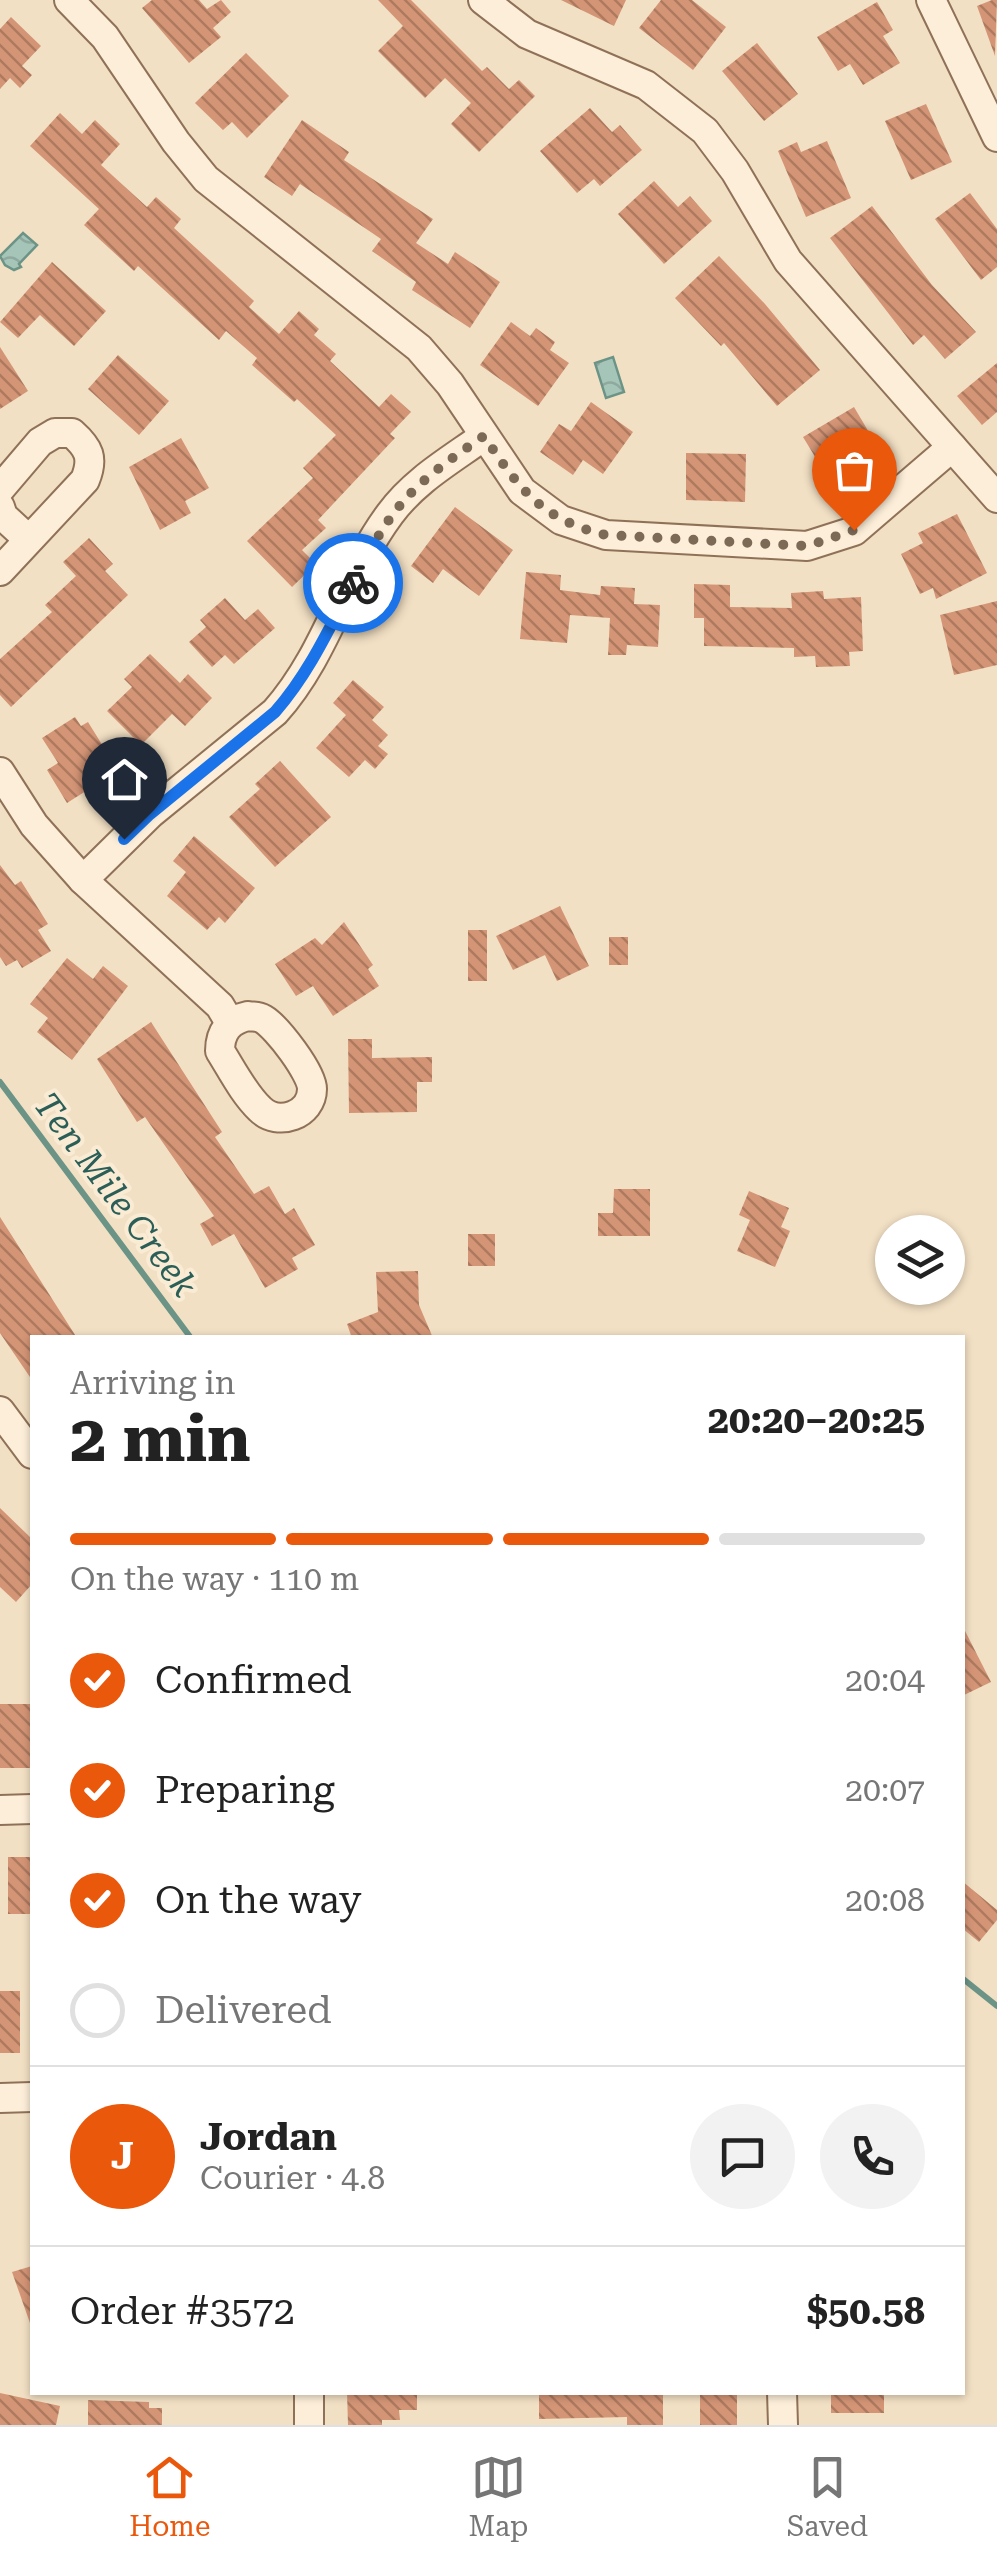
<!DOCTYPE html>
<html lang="en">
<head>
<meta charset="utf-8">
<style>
	body { margin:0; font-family:"Roboto Serif",serif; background:#f2f2f2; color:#222; height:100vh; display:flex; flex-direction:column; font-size:38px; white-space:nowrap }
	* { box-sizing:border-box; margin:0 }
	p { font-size:32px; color:#767676 }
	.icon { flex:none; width:55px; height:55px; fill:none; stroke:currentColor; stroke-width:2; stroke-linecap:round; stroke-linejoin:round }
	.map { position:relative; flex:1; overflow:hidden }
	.sheet { position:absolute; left:30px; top:1335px; width:935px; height:1060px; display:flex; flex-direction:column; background:#fff; border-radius:0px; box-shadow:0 2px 8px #0004 }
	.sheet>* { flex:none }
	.buttons { position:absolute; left:875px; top:1215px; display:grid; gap:20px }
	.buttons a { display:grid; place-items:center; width:90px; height:90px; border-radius:50%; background:#fff; box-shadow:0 2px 8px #0004; font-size:50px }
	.pin { position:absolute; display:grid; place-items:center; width:85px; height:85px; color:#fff; margin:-102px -42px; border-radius:50% 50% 50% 0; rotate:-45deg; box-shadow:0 0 10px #0007 }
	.pin .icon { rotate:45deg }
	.courier { position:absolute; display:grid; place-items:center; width:100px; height:100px; margin:-50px; border:8px solid #1a73e8; border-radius:50%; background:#fff; color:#222; box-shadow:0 2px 12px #0007 }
	.overview em { font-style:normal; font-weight:700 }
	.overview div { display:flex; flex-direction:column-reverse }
	.overview { display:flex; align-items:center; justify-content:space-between; height:170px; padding:0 40px }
	h1 { font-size:65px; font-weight:700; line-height:75px }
	.bar { display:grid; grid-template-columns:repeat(4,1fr); gap:15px 10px; align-content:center; height:120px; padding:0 40px }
	.bar i { height:12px; border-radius:8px; background:#e0e0e0 }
	.bar .active { background:#ea580c }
	.bar p { grid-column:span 4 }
	.line { display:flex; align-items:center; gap:25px; padding:0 40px; border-top:2px solid #e0e0e0 }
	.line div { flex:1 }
	.round { display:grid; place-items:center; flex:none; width:105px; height:105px; border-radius:52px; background:#f2f2f2 }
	ol { padding:0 40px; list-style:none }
	li { display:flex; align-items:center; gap:30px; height:110px }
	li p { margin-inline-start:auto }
	li .icon { padding:10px; border-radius:50%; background:#ea580c; color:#fff; stroke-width:4 }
	li:last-child { color:#767676 }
	li i { width:55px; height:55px; border:5px solid #e0e0e0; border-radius:50% }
	.dock { display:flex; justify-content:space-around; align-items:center; height:140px; border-top:2px solid #e0e0e0; background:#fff; font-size:28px; color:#767676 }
	.dock a { display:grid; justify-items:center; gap:5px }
	.dock .active { color:#ea580c }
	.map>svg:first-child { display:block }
	.water { fill:url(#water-waves); stroke:#6b9487; stroke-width:2.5 }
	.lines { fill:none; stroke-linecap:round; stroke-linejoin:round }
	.stream { stroke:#6b9487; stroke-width:6 }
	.building { fill:url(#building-back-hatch) }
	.minor-casing { stroke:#8f7158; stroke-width:32 }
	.minor { stroke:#fceed8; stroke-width:28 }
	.done { stroke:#7c6a57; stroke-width:10; stroke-dasharray:0 18 }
	.route { stroke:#1a73e8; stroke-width:12 }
	.labels { text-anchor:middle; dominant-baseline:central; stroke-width:8; stroke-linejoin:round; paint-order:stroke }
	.water-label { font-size:35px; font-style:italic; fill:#2b5e57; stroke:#f9ebd4 }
</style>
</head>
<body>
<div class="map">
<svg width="997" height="2425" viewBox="0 0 997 2425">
	<defs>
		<pattern id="water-waves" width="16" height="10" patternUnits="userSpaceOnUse" patternTransform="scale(2.5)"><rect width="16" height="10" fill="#a6c5b9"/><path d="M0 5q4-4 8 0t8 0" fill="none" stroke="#90a99f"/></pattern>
		<pattern id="building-back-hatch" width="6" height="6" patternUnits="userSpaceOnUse" patternTransform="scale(2.5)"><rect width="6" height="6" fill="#d49576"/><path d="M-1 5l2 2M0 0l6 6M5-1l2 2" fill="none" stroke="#ad7a60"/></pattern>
	</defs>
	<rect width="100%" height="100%" fill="#f2e0c4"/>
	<!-- water -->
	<g class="water">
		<path d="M 23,233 L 37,245 L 19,264 L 21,267 L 14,270 L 5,265 L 0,256 Z"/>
		<path d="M 613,357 L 624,392 L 606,398 L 595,363 Z"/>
	</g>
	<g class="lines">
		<!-- stream -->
		<g class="stream">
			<path d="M 0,1082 L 191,1338"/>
			<path d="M 962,1978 L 997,2006"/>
		</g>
	</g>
	<!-- building -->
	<g class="building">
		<path d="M 152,0 L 199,0 L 207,9 L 221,0 L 231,12 L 213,28 L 221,37 L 189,63 L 142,8 Z"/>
		<path d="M 378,0 L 411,0 L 482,71 L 487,67 L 509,89 L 519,80 L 535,96 L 479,152 L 451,124 L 471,103 L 445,78 L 425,98 L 378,51 L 403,26 Z"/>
		<path d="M 561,0 L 626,0 L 614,26 Z"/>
		<path d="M 661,0 L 692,0 L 726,27 L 693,70 L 639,28 Z"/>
		<path d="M 992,0 L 997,0 L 995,56 L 977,6 Z"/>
		<path d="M 877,2 L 893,30 L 883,36 L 900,63 L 863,85 L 850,64 L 838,71 L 817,37 Z"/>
		<path d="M 11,17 L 41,46 L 22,66 L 32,75 L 20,88 L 10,78 L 0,89 L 0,29 Z"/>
		<path d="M 757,43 L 798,94 L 764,121 L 722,71 Z"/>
		<path d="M 246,53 L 289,96 L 247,138 L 232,122 L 223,130 L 195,103 Z"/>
		<path d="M 926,104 L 952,162 L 911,180 L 885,121 Z"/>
		<path d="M 590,108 L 612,132 L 620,125 L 642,150 L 600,186 L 594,179 L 577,193 L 540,151 Z"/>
		<path d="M 60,113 L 82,134 L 95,120 L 120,144 L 101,165 L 147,207 L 156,197 L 181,219 L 174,228 L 254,301 L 249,307 L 279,334 L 299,311 L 319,329 L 314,335 L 336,354 L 330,361 L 379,407 L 391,394 L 411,412 L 390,434 L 395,438 L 318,520 L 326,528 L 302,550 L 316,564 L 292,587 L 247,541 L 313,478 L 303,468 L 336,435 L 297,399 L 294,402 L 252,365 L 257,358 L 226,331 L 219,340 L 138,266 L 134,271 L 84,225 L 99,209 L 30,146 Z"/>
		<path d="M 302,120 L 349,152 L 344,160 L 433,219 L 416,243 L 448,264 L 455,252 L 500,282 L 470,328 L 412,290 L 416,282 L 372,251 L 381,239 L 300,184 L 292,196 L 264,177 Z"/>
		<path d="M 827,141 L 851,198 L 806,217 L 778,151 L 797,142 L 801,152 Z"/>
		<path d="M 654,181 L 678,207 L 690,196 L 712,221 L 664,264 L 618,214 Z"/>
		<path d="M 970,193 L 997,229 L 997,267 L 981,280 L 935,219 Z"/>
		<path d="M 872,206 L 932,285 L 976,332 L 945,359 L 924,335 L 913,345 L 830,238 Z"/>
		<path d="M 719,256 L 765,304 L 820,370 L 777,406 L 724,343 L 721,346 L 675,298 Z"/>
		<path d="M 52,262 L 106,311 L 74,346 L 40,315 L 18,338 L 0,322 Z"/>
		<path d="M 511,322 L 530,336 L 536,328 L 555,342 L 550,350 L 569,363 L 538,406 L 480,365 Z"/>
		<path d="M 0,347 L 28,391 L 0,409 Z"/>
		<path d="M 118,355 L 169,401 L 139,435 L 88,389 Z"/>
		<path d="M 997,363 L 997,412 L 982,425 L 957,396 Z"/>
		<path d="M 591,402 L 633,432 L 603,474 L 583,460 L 573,475 L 540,452 L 559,424 L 571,431 Z"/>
		<path d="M 854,407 L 880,451 L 853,468 L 848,460 L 825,473 L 803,437 Z"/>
		<path d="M 181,438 L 209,488 L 185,501 L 191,513 L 160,530 L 129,467 Z"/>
		<path d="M 686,453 L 746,454 L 745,502 L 686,500 Z"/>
		<path d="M 455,507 L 513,550 L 479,596 L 443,569 L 433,583 L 411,566 Z"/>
		<path d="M 957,514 L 987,573 L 936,599 L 933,588 L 920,594 L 901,554 L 923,543 L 918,533 Z"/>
		<path d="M 89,538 L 113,564 L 105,571 L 128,595 L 11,707 L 0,695 L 0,659 L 52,612 L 45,605 L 76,576 L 63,562 Z"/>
		<path d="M 526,572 L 561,575 L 560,590 L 600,595 L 601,586 L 635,588 L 634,604 L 660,605 L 658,647 L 627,645 L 626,655 L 608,655 L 610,618 L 570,615 L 567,643 L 520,639 Z"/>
		<path d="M 694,584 L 730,585 L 730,607 L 792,608 L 791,593 L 823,591 L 824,599 L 861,597 L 863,651 L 849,652 L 850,666 L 816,667 L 815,656 L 794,657 L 794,648 L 704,646 L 704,618 L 694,618 Z"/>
		<path d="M 225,598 L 245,620 L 258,609 L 275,628 L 234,664 L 225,655 L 212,667 L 189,642 L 206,627 L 200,620 Z"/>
		<path d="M 997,601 L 997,665 L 954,675 L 940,615 Z"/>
		<path d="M 150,654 L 180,683 L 188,674 L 212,698 L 185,726 L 172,714 L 141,745 L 107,711 L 132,687 L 124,679 Z"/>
		<path d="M 353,680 L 384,707 L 372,720 L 388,735 L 378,746 L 388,754 L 375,769 L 365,760 L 349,777 L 316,748 L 346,715 L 333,703 Z"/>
		<path d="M 75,717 L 81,726 L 88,722 L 124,780 L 95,799 L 89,789 L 67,803 L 47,770 L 58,763 L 42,738 Z"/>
		<path d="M 280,761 L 331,817 L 275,867 L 229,817 L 260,789 L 255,784 Z"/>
		<path d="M 194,836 L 255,888 L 225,923 L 219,917 L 207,930 L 167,896 L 186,872 L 173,861 Z"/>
		<path d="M 0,865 L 15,885 L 21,881 L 48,924 L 38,930 L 51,951 L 22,968 L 17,960 L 6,966 L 0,957 Z"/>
		<path d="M 560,906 L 589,966 L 557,981 L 545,955 L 513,970 L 496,936 Z"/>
		<path d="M 344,922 L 373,965 L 368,969 L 379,986 L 333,1016 L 313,986 L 296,996 L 275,964 L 315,938 L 322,945 Z"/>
		<rect x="468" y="930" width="19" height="51"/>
		<rect x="609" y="937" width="19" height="28"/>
		<path d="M 67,958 L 93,979 L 103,966 L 128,986 L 72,1060 L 37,1032 L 48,1018 L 30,1004 Z"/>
		<path d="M 151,1022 L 222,1132 L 215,1137 L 254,1194 L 269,1186 L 285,1214 L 294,1208 L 315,1245 L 292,1258 L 298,1269 L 265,1288 L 234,1234 L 212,1246 L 200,1224 L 214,1216 L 145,1117 L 137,1122 L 97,1059 Z"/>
		<path d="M 348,1039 L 372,1039 L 372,1058 L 432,1057 L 432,1082 L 417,1082 L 417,1112 L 349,1113 Z"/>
		<path d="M 614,1189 L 650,1189 L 650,1236 L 598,1236 L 598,1213 L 613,1213 Z"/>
		<path d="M 749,1191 L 789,1208 L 781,1227 L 790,1231 L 775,1267 L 737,1251 L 750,1220 L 739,1215 Z"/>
		<path d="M 0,1217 L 77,1338 L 32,1338 L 32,1380 L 0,1333 Z"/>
		<rect x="468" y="1234" width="27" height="32"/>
		<path d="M 418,1271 L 419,1305 L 433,1338 L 352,1338 L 347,1324 L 378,1312 L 376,1272 Z"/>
		<path d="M 0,1508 L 32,1539 L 32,1584 L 16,1602 L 0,1587 Z"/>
		<path d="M 962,1625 L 991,1682 L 962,1696 Z"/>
		<rect x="0" y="1704" width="32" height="64"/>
		<rect x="8" y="1857" width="24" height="57"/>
		<path d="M 962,1881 L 997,1910 L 997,1920 L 979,1942 L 962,1928 Z"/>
		<rect x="0" y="1991" width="20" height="62"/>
		<path d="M 32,2266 L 32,2323 L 30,2323 L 12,2272 Z"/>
		<path d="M 347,2392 L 417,2392 L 417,2410 L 399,2410 L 400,2420 L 382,2420 L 382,2425 L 348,2425 Z"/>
		<path d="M 539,2392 L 663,2392 L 663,2425 L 627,2425 L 627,2417 L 539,2419 Z"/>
		<rect x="700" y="2392" width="37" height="33"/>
		<rect x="831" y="2392" width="53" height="21"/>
		<path d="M 0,2393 L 60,2406 L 56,2425 L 0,2425 Z"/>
		<path d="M 88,2400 L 149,2402 L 149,2408 L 162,2408 L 162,2425 L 88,2425 Z"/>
	</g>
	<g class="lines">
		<defs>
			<g id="minor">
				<path d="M 69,0 L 105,37 L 176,142 L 206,179 L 419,348 L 450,384 L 522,491 L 561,520 L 606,535 L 807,546 L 854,531 L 952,447"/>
				<path d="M 483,0 L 527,34 L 646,85 L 705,131 L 735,171 L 788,261 L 997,498"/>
				<path d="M 931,0 L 997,137"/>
				<path d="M 0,489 L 40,442 L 55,433 L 72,433 C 89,448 94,458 85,480 L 0,571"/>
				<path d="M 0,507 L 3,516 L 28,539"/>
				<path d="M 0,772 L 34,825 L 83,880 L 220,1006 L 230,1023"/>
				<path d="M 83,880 L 150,814 L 275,712 C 327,654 344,576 390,514 C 415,480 451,460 484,436"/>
				<path d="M 248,1016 C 254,1017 258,1016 263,1019 C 277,1027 312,1073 312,1089 C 312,1115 278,1127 260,1109 C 244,1094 232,1070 220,1051 C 220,1032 229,1020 248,1016 Z"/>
				<path d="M 0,1411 L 32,1454"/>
				<path d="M 0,1810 L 32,1809"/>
				<path d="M 0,2098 L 32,2097"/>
				<path d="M 309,2392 L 309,2425"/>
				<path d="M 782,2392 L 783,2425"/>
			</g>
		</defs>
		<!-- minor casing -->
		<use href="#minor" class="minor-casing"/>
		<!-- minor -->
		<use href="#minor" class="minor"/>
	</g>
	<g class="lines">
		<!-- done -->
		<path class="done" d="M 353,583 C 393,503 411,486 484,436 C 519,489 542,520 606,535 L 808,546 L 854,530"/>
		<!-- route -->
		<path class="route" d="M 124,839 L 150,814 L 275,712 C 309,673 329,629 353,583"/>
	</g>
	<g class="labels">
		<!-- water labels -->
		<g class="water-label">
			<text transform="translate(115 1195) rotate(53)">Ten Mile Creek</text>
		</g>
	</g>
</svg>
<div class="buttons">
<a><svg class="icon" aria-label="layers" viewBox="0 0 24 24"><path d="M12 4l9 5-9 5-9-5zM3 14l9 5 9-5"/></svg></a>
</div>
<div class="pin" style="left:854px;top:530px;background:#ea580c"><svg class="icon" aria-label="bag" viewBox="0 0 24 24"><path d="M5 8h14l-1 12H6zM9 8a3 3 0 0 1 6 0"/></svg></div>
<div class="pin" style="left:124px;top:839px;background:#1f2937"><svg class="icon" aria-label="home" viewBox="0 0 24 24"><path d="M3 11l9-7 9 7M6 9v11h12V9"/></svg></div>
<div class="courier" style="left:353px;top:583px"><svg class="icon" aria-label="bike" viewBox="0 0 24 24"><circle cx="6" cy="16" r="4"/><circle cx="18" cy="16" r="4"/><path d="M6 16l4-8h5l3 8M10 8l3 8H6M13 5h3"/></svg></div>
<section class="sheet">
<div class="overview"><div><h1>2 min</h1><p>Arriving in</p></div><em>20:20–20:25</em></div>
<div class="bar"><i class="active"></i><i class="active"></i><i class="active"></i><i></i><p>On the way · 110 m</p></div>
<ol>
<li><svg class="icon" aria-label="check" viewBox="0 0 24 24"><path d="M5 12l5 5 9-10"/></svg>Confirmed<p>20:04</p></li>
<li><svg class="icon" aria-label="check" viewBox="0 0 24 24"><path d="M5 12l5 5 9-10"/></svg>Preparing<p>20:07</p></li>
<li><svg class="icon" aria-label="check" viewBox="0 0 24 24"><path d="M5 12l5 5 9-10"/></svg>On the way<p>20:08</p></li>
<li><i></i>Delivered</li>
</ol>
<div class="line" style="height:180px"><b class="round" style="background:#ea580c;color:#fff">J</b><div><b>Jordan</b><p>Courier · 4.8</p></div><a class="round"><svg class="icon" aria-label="chat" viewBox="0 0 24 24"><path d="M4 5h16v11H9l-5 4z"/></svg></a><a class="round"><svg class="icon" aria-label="phone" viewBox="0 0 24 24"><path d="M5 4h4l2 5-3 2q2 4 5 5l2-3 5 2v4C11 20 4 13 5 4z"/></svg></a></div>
<div class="line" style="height:130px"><div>Order #3572</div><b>$50.58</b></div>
</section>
</div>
<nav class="dock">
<a class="active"><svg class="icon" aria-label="home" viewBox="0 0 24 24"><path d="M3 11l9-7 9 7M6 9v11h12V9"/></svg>Home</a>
<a><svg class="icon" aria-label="map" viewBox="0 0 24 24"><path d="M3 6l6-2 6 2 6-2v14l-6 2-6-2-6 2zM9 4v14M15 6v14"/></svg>Map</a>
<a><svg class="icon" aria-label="saved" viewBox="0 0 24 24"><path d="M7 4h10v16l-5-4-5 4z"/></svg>Saved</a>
</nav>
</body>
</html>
